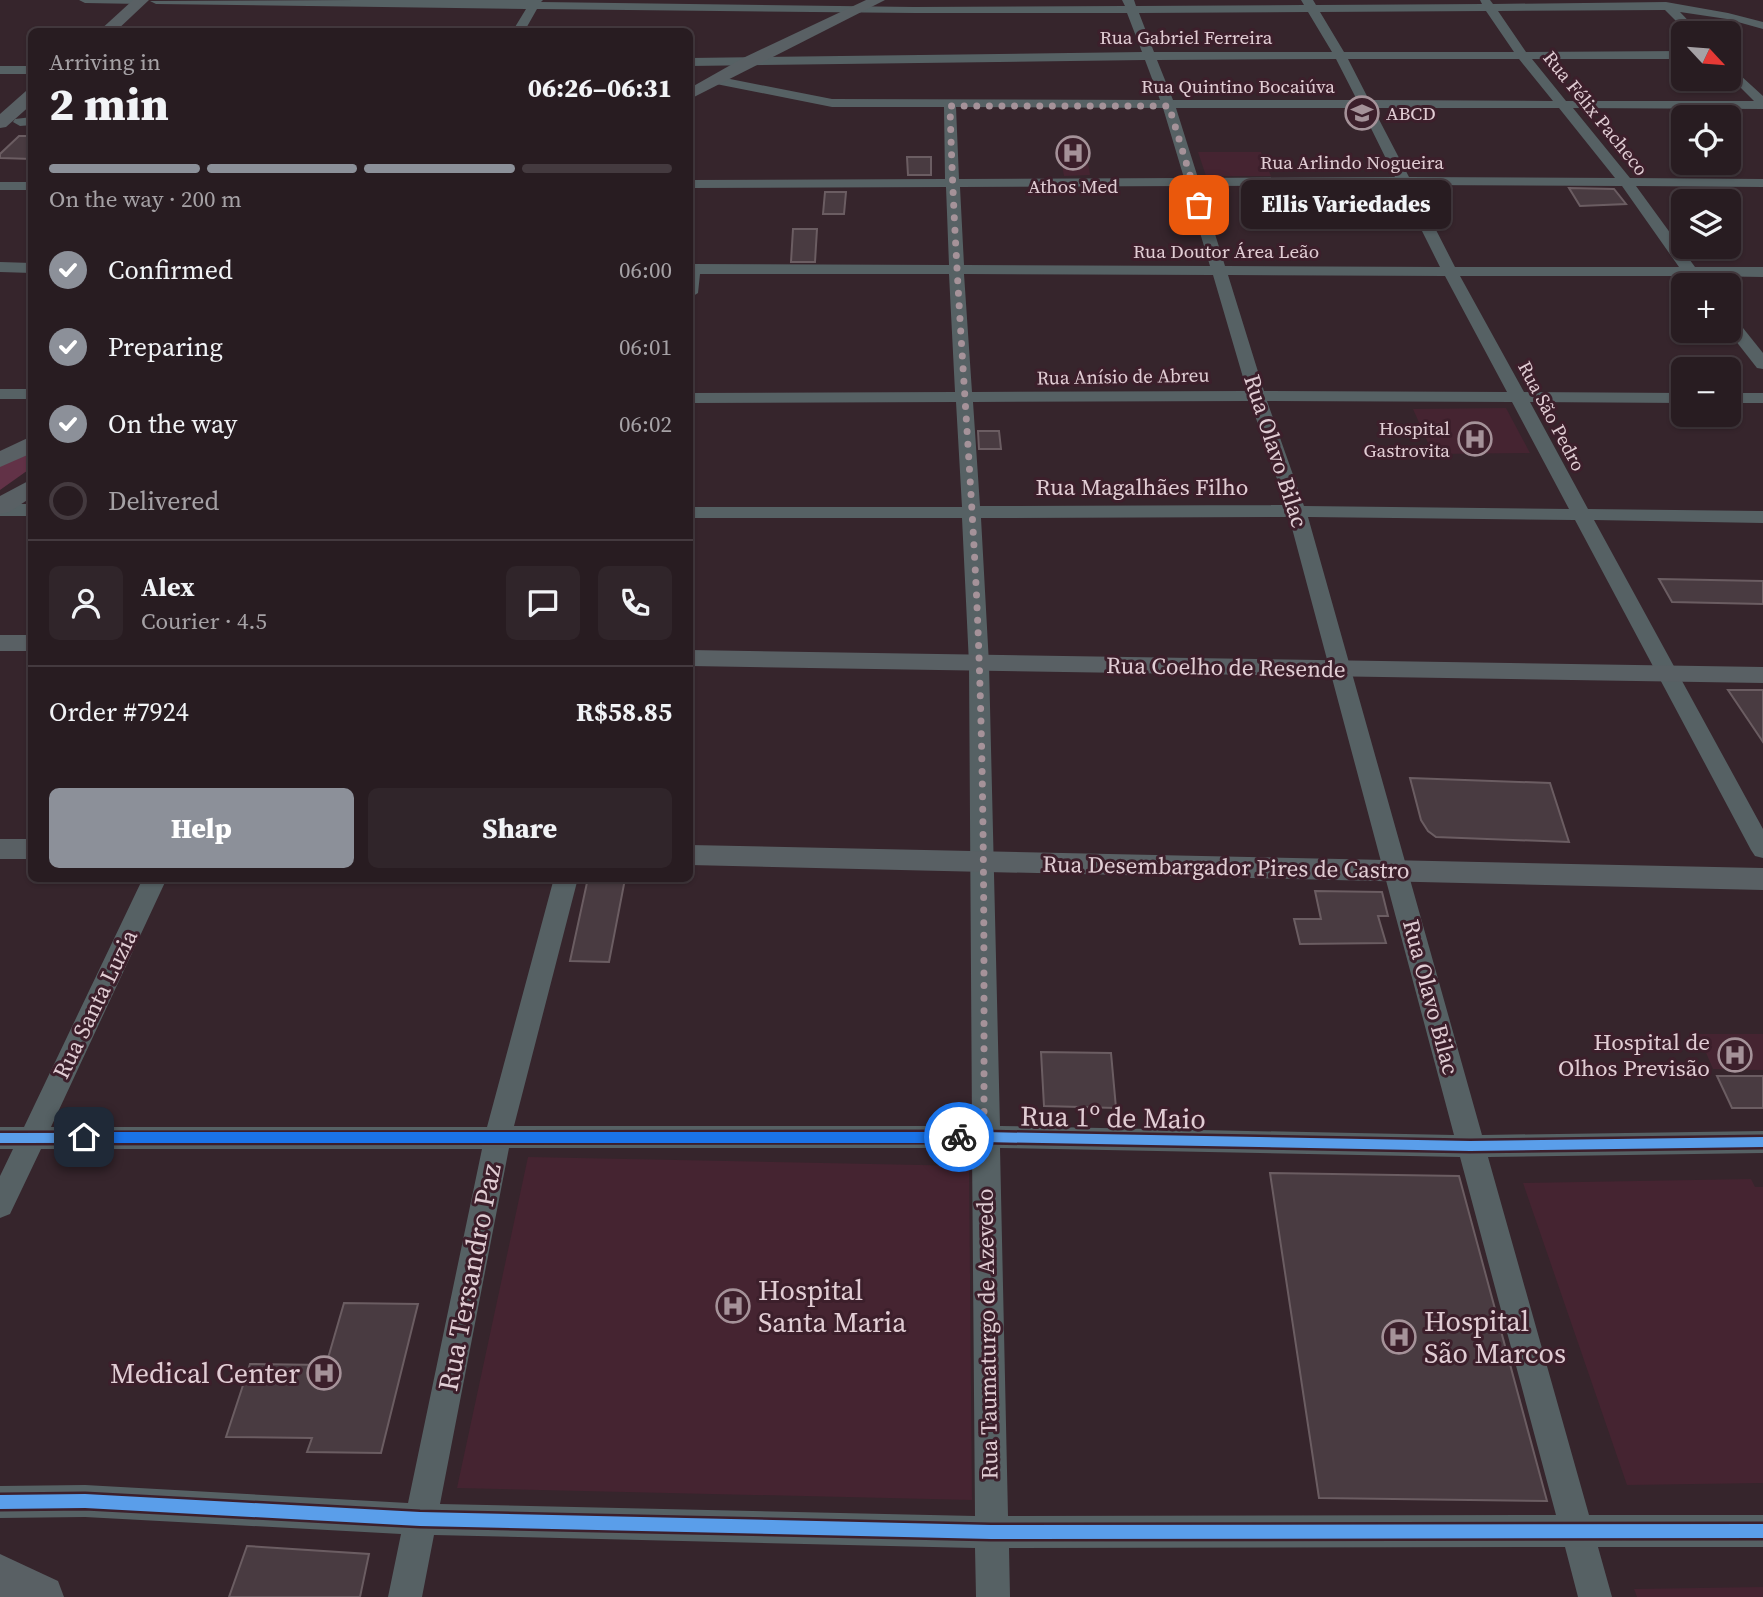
<!DOCTYPE html>
<html lang="en">
<head>
<meta charset="utf-8">
<style>
	body { margin:0; font-family:"Source Serif 4",serif; background:#30252a; color:#f1f3f6; height:100vh; display:flex; flex-direction:column; font-size:26px; white-space:nowrap }
	* { box-sizing:border-box; margin:0 }
	p { font-size:23px; color:#a5a1a5 }
	.icon { flex:none; width:38px; height:38px; fill:none; stroke:currentColor; stroke-width:2; stroke-linecap:round; stroke-linejoin:round }
	.map { position:relative; flex:1; overflow:hidden }
	.details { position:absolute; left:28px; top:28px; width:665px; height:854px; display:flex; flex-direction:column; background:#281c21; border-radius:10px; box-shadow:0 2px 5px #0004,0 0 0 2px #443a3f }
	.details>* { flex:none }
	.needle { width:46px; rotate:116deg }
	.tools { position:absolute; left:1671px; top:21px; display:grid; gap:14px }
	.tools a { display:grid; place-items:center; width:70px; height:70px; border-radius:10px; background:#281c21; box-shadow:0 2px 5px #0004,0 0 0 2px #443a3f; font-size:35px }
	.pin { position:absolute; display:grid; place-items:center; width:60px; height:60px; color:#fff; margin:-30px; border-radius:14px; box-shadow:0 4px 10px #0006 }
	.courier { position:absolute; display:grid; place-items:center; width:70px; height:70px; margin:-35px; border:5px solid #1a73e8; border-radius:50%; background:#fff; color:#222; box-shadow:0 2px 9px #0007 }
	.bubble { position:absolute; height:49px; border-radius:10px; background:#281c21; box-shadow:0 2px 5px #0004,0 0 0 2px #443a3f; font-size:23px; font-weight:800; line-height:49px; text-align:center }
	.summary em { font-style:normal; font-weight:800 }
	.summary div { display:flex; flex-direction:column-reverse }
	.summary { display:flex; align-items:center; justify-content:space-between; height:119px; padding:0 21px }
	h1 { font-size:46px; font-weight:800; line-height:52px }
	.bar { display:grid; grid-template-columns:repeat(4,1fr); gap:10px 7px; align-content:center; height:84px; padding:0 21px }
	.bar i { height:9px; border-radius:5px; background:#443a3f }
	.bar .current { background:#8c9099 }
	.bar p { grid-column:span 4 }
	.line { display:flex; align-items:center; gap:18px; padding:0 21px; border-top:2px solid #443a3f }
	.line div { flex:1 }
	.round { display:grid; place-items:center; flex:none; width:74px; height:74px; border-radius:10px; background:#30252a }
	ol { padding:0 21px; list-style:none }
	li { display:flex; align-items:center; gap:21px; height:77px }
	li p { margin-inline-start:auto }
	li .icon { padding:7px; border-radius:50%; background:#8c9099; color:#fff; stroke-width:4 }
	li:last-child { color:#a5a1a5 }
	li i { width:38px; height:38px; border:4px solid #443a3f; border-radius:50% }
	.primary-button { display:flex; gap:14px; margin-top:auto; padding:14px 21px }
	.primary-button a { flex:1; height:80px; border-radius:10px; background:#8c9099; color:#fff; font-size:28px; font-weight:800; line-height:80px; text-align:center }
	.primary-button a+a { background:#30252a; color:#f1f3f6 }
	.map>svg:first-child { display:block }
	.built { fill:#452431 }
	.green { fill:#623247 }
	.building { fill:#493b41; stroke:#6b5d62; stroke-width:2 }
	.lines { fill:none; stroke-linecap:round; stroke-linejoin:round }
	.minor { fill:#566164; fill-rule:evenodd }
	.major { fill:#596064; fill-rule:evenodd }
	.cycleway-casing { stroke:#3c1f2b; stroke-width:5 }
	.cycleway { fill:#5a9eea; fill-rule:evenodd }
	.route { fill:#1a73e8 }
	.done { stroke:#a59299; stroke-width:7; stroke-dasharray:0 12.6 }
	.labels { text-anchor:middle; dominant-baseline:central; stroke-width:6; stroke-linejoin:round; paint-order:stroke }
	.far-street-label { font-size:19px; fill:#e1cdd4; stroke:#3c1f2b }
	.far-poi-label { font-size:19px; fill:#e1cdd4; stroke:#3c1f2b; text-anchor:start }
	.street-label { font-size:23px; fill:#e1cdd4; stroke:#3c1f2b }
	.poi-label { font-size:23px; fill:#e1cdd4; stroke:#3c1f2b; text-anchor:end }
	.near-street-label { font-size:28px; fill:#e1cdd4; stroke:#3c1f2b }
	.near-poi-label { font-size:28px; fill:#e1cdd4; stroke:#3c1f2b; text-anchor:start }
</style>
</head>
<body>
<div class="map">
<svg width="1763" height="1597" viewBox="0 0 1763 1597">
	<rect width="100%" height="100%" fill="#36252c"/>
	<!-- built -->
	<g class="built">
		<path d="M 1058,143 L 1085,143 L 1090,175 L 1064,176 Z"/>
		<path d="M 1198,152 L 1261,152 L 1271,176 L 1206,176 Z"/>
		<path d="M 1506,408 L 1530,453 L 1433,454 L 1413,409 Z"/>
		<path d="M 1698,1034 L 1763,1034 L 1763,1070 L 1713,1069 Z"/>
		<path d="M 528,1157 L 969,1166 L 972,1500 L 457,1488 Z"/>
		<path d="M 1751,1179 L 1755,1187 L 1763,1187 L 1763,1483 L 1627,1485 L 1523,1183 Z"/>
		<path d="M 1763,1587 L 1763,1597 L 1637,1597 L 1634,1589 Z"/>
	</g>
	<!-- green -->
	<path class="green" d="M 31,447 L 31,468 L 0,490 L 0,463 Z"/>
	<!-- building -->
	<g class="building">
		<path d="M 19,136 L 32,136 L 32,159 L 0,158 L 0,154 Z"/>
		<path d="M 907,157 L 931,157 L 931,175 L 908,175 Z"/>
		<path d="M 1569,188 L 1614,189 L 1626,204 L 1580,206 Z"/>
		<path d="M 825,192 L 846,192 L 844,214 L 823,214 Z"/>
		<path d="M 793,229 L 817,229 L 815,262 L 791,262 Z"/>
		<path d="M 978,431 L 999,431 L 1001,449 L 979,449 Z"/>
		<path d="M 1659,579 L 1763,581 L 1763,604 L 1672,602 Z"/>
		<path d="M 1728,690 L 1763,690 L 1763,742 Z"/>
		<path d="M 1410,778 L 1550,783 L 1569,842 L 1436,837 L 1428,831 L 1421,820 Z"/>
		<path d="M 588,878 L 625,879 L 609,962 L 570,961 Z"/>
		<path d="M 1315,891 L 1382,892 L 1388,916 L 1378,916 L 1386,943 L 1300,944 L 1294,919 L 1321,919 Z"/>
		<path d="M 1041,1052 L 1111,1053 L 1116,1108 L 1044,1106 Z"/>
		<path d="M 1717,1076 L 1763,1076 L 1763,1108 L 1732,1108 Z"/>
		<path d="M 1270,1173 L 1459,1176 L 1547,1501 L 1319,1498 Z"/>
		<path d="M 344,1303 L 418,1304 L 381,1453 L 307,1452 L 312,1438 L 226,1437 L 250,1364 L 326,1365 Z"/>
		<path d="M 247,1546 L 369,1554 L 360,1597 L 229,1597 Z"/>
	</g>
	<g class="lines">
		<!-- minor -->
		<g class="minor">
			<path d="M 79,0 L 146,0 L 147,1 L 141,4 L 85,3 Z"/>
			<path d="M 358,0 L 543,0 L 541,2 L 914,7 L 1125,6 L 1122,0 L 1134,0 L 1136,6 L 1304,5 L 1301,0 L 1313,0 L 1316,5 L 1482,4 L 1480,0 L 1490,0 L 1493,4 L 1666,2 L 1728,13 L 1763,22 L 1763,29 L 1727,19 L 1680,12 L 1700,33 L 1688,33 L 1665,10 L 1498,11 L 1526,52 L 1684,51 L 1684,59 L 1532,59 L 1566,101 L 1754,101 L 1729,76 L 1729,65 L 1763,96 L 1763,109 L 1573,108 L 1630,178 L 1763,179 L 1763,187 L 1636,186 L 1695,267 L 1763,267 L 1763,277 L 1701,276 L 1704,280 L 1696,285 L 1691,283 L 1686,276 L 1460,276 L 1524,392 L 1684,393 L 1684,403 L 1530,402 L 1588,509 L 1763,511 L 1763,523 L 1594,520 L 1763,829 L 1763,858 L 1755,856 L 1751,850 L 1575,520 L 1308,517 L 1482,1135 L 1763,1131 L 1763,1153 L 1488,1157 L 1589,1515 L 1763,1515 L 1763,1547 L 1598,1547 L 1612,1597 L 1578,1597 L 1565,1547 L 1009,1548 L 1010,1597 L 976,1597 L 975,1548 L 434,1535 L 422,1597 L 388,1597 L 401,1534 L 85,1517 L 0,1518 L 0,1486 L 85,1485 L 408,1503 L 482,1149 L 41,1149 L 10,1214 L 0,1218 L 0,1176 L 13,1149 L 0,1149 L 0,1127 L 24,1127 L 143,878 L 167,878 L 51,1127 L 487,1127 L 554,878 L 578,878 L 514,1126 L 972,1126 L 969,664 L 962,518 L 690,518 L 690,507 L 962,507 L 956,402 L 690,403 L 690,393 L 955,392 L 949,274 L 700,274 L 698,293 L 690,298 L 690,264 L 949,265 L 946,187 L 690,188 L 690,180 L 945,179 L 944,107 L 832,107 L 711,83 L 711,77 L 715,76 L 832,99 L 1160,100 L 1145,60 L 690,66 L 690,58 L 1142,52 L 1127,13 L 914,13 L 537,9 L 524,32 L 512,32 L 526,9 L 156,4 L 150,1 ZM 1486,11 L 1514,52 L 1344,52 L 1320,12 ZM 1308,12 L 1332,52 L 1154,52 L 1139,13 ZM 1336,59 L 1357,100 L 1173,100 L 1157,60 ZM 1348,59 L 1519,59 L 1553,101 L 1369,100 ZM 956,107 L 1163,108 L 1184,178 L 959,179 ZM 1176,108 L 1361,108 L 1395,177 L 1198,178 ZM 1373,108 L 1559,108 L 1615,178 L 1409,177 ZM 1399,185 L 1440,267 L 1225,266 L 1200,186 ZM 1413,185 L 1622,186 L 1679,267 L 1455,267 ZM 1186,186 L 1210,266 L 964,265 L 960,187 ZM 964,274 L 1213,275 L 1247,391 L 972,392 ZM 1228,275 L 1445,276 L 1507,392 L 1264,391 ZM 1250,401 L 1286,505 L 980,506 L 973,402 ZM 1267,401 L 1512,402 L 1569,509 L 1304,506 ZM 1289,517 L 1454,1135 L 1000,1126 L 989,664 L 981,518 ZM 509,1148 L 972,1148 L 975,1516 L 440,1504 ZM 1000,1148 L 1460,1157 L 1556,1515 L 1008,1516 Z"/>
			<rect x="0" y="66" width="32" height="8"/>
			<path d="M 32,117 L 32,125 L 20,126 L 13,122 L 15,119 Z"/>
			<rect x="0" y="182" width="32" height="8"/>
			<path d="M 0,262 L 32,263 L 32,273 L 0,272 Z"/>
			<path d="M 1729,316 L 1735,318 L 1763,353 L 1763,369 L 1757,368 L 1728,331 Z"/>
			<rect x="0" y="389" width="32" height="10"/>
			<rect x="1729" y="393" width="34" height="10"/>
			<rect x="0" y="504" width="32" height="12"/>
		</g>
		<!-- major -->
		<g class="major">
			<path d="M 133,0 L 149,0 L 115,32 L 98,32 Z"/>
			<path d="M 866,0 L 885,0 L 690,99 L 690,88 L 743,58 Z"/>
			<path d="M 32,90 L 32,104 L 6,127 L 0,128 L 0,114 L 26,91 Z"/>
			<path d="M 32,436 L 32,453 L 0,467 L 0,451 Z"/>
			<path d="M 32,479 L 32,497 L 9,512 L 0,514 L 0,496 Z"/>
			<rect x="0" y="635" width="32" height="16"/>
			<path d="M 690,650 L 1763,667 L 1763,683 L 690,666 Z"/>
			<rect x="0" y="839" width="32" height="20"/>
			<path d="M 690,845 L 1763,868 L 1763,890 L 690,865 Z"/>
			<path d="M 0,1554 L 58,1581 L 64,1597 L 0,1597 Z"/>
		</g>
		<defs>
			<g id="cycleway">
				<path d="M 984,1132 L 1470,1141 L 1763,1137 L 1763,1147 L 1470,1151 L 984,1142 L 0,1143 L 0,1133 Z"/>
				<path d="M 85,1494 L 420,1512 L 991,1525 L 1763,1524 L 1763,1538 L 991,1539 L 420,1526 L 85,1508 L 0,1509 L 0,1495 Z"/>
			</g>
		</defs>
		<!-- cycleway casing -->
		<use href="#cycleway" class="cycleway-casing"/>
		<!-- cycleway -->
		<use href="#cycleway" class="cycleway"/>
	</g>
	<!-- route -->
	<path class="route" d="M 84,1132 L 959,1132 L 966,1137 L 959,1143 L 84,1143 L 77,1137 Z"/>
	<g class="lines">
		<!-- done -->
		<path class="done" d="M 959,1137 L 984,1137 C 984,947 985,756 975,565 C 967,412 954,259 950,106 L 1169,106 L 1199,205"/>
	</g>
	<!-- icons -->
	<defs>
		<symbol id="university-ring" viewBox="-11 -11 22 22"><circle r="9.5" fill="#3c1f2b" stroke="#a59299" stroke-width="1.5"/><path d="M0-5L7-2L0 1L-7-2ZM-4 1L0 2.5L4 1V4Q0 6-4 4Z" fill="#a59299"/></symbol>
		<symbol id="hospital-ring" viewBox="-11 -11 22 22"><circle r="9.5" fill="#3c1f2b" stroke="#a59299" stroke-width="1.5"/><path d="M-5-5h3v3.5h4V-5h3V5h-3V1.5h-4V5h-3Z" fill="#a59299"/></symbol>
	</defs>
	<g fill-rule="evenodd">
		<use href="#university-ring" x="1343" y="94" width="38" height="38"/>
		<use href="#hospital-ring" x="1054" y="134" width="38" height="38"/>
		<use href="#hospital-ring" x="1456" y="420" width="38" height="38"/>
		<use href="#hospital-ring" x="1716" y="1036" width="38" height="38"/>
		<use href="#hospital-ring" x="714" y="1287" width="38" height="38"/>
		<use href="#hospital-ring" x="1380" y="1318" width="38" height="38"/>
		<use href="#hospital-ring" x="305" y="1354" width="38" height="38"/>
	</g>
	<g class="labels">
		<!-- far-street labels -->
		<g class="far-street-label">
			<text x="1186" y="37">Rua Gabriel Ferreira</text>
			<text x="1238" y="86">Rua Quintino Bocaiúva</text>
			<text transform="translate(1596 113) rotate(51)">Rua Félix Pacheco</text>
			<text x="1352" y="162">Rua Arlindo Nogueira</text>
			<text x="1226" y="251">Rua Doutor Área Leão</text>
			<text transform="translate(1123 376) rotate(-1)">Rua Anísio de Abreu</text>
			<text transform="translate(1552 416) rotate(62)">Rua São Pedro</text>
		</g>
		<!-- far-poi labels -->
		<g class="far-poi-label">
			<text x="1386" y="113">ABCD</text>
			<text x="1073" y="186" text-anchor="middle">Athos Med</text>
			<text x="1450" y="428" text-anchor="end">Hospital<tspan x="1450" dy="22">Gastrovita</tspan></text>
		</g>
		<!-- street labels -->
		<g class="street-label">
			<text transform="translate(1276 451) rotate(72)">Rua Olavo Bilac</text>
			<text x="1142" y="487">Rua Magalhães Filho</text>
			<text transform="translate(1226 667) rotate(1)">Rua Coelho de Resende</text>
			<text transform="translate(1226 867) rotate(1)">Rua Desembargador Pires de Castro</text>
			<text transform="translate(1431 997) rotate(75)">Rua Olavo Bilac</text>
			<text transform="translate(95 1004) rotate(-64)">Rua Santa Luzia</text>
			<text transform="translate(987 1334) rotate(-91)">Rua Taumaturgo de Azevedo</text>
		</g>
		<!-- poi labels -->
		<g class="poi-label">
			<text x="1710" y="1042">Hospital de<tspan x="1710" dy="26">Olhos Previsão</tspan></text>
		</g>
		<!-- near-street labels -->
		<g class="near-street-label">
			<text transform="translate(1113 1117) rotate(1)">Rua 1º de Maio</text>
			<text transform="translate(469 1277) rotate(-79)">Rua Tersandro Paz</text>
		</g>
		<!-- near-poi labels -->
		<g class="near-poi-label">
			<text x="758" y="1290">Hospital<tspan x="758" dy="32">Santa Maria</tspan></text>
			<text x="1424" y="1321">Hospital<tspan x="1424" dy="32">São Marcos</tspan></text>
			<text x="300" y="1373" text-anchor="end">Medical Center</text>
		</g>
	</g>
</svg>
<div class="tools">
<a><svg class="needle" viewBox="-14 -14 28 28"><path d="M0-13l5 13h-10z" fill="#e53935"/><path d="M0 13l5-13h-10z" fill="#a5a1a5"/></svg></a>
<a><svg class="icon" aria-label="locate" viewBox="0 0 24 24"><circle cx="12" cy="12" r="6"/><path d="M12 2v4M12 18v4M2 12h4M18 12h4"/></svg></a>
<a><svg class="icon" aria-label="layers" viewBox="0 0 24 24"><path d="M12 4l9 5-9 5-9-5zM3 14l9 5 9-5"/></svg></a>
<a>+</a>
<a>−</a>
</div>
<div class="pin" style="left:1199px;top:205px;background:#ea580c"><svg class="icon" aria-label="bag" viewBox="0 0 24 24"><path d="M5 8h14l-1 12H6zM9 8a3 3 0 0 1 6 0"/></svg></div>
<div class="pin" style="left:84px;top:1137px;background:#1f2937"><svg class="icon" aria-label="home" viewBox="0 0 24 24"><path d="M3 11l9-7 9 7M6 9v11h12V9"/></svg></div>
<div class="courier" style="left:959px;top:1137px"><svg class="icon" aria-label="bike" viewBox="0 0 24 24"><circle cx="6" cy="16" r="4"/><circle cx="18" cy="16" r="4"/><path d="M6 16l4-8h5l3 8M10 8l3 8H6M13 5h3"/></svg></div>
<div class="bubble" style="left:1241px;top:180px;width:210px">Ellis Variedades</div>
<section class="details">
<div class="summary"><div><h1>2 min</h1><p>Arriving in</p></div><em>06:26–06:31</em></div>
<div class="bar"><i class="current"></i><i class="current"></i><i class="current"></i><i></i><p>On the way · 200 m</p></div>
<ol>
<li><svg class="icon" aria-label="check" viewBox="0 0 24 24"><path d="M5 12l5 5 9-10"/></svg>Confirmed<p>06:00</p></li>
<li><svg class="icon" aria-label="check" viewBox="0 0 24 24"><path d="M5 12l5 5 9-10"/></svg>Preparing<p>06:01</p></li>
<li><svg class="icon" aria-label="check" viewBox="0 0 24 24"><path d="M5 12l5 5 9-10"/></svg>On the way<p>06:02</p></li>
<li><i></i>Delivered</li>
</ol>
<div class="line" style="height:126px"><a class="round"><svg class="icon" aria-label="person" viewBox="0 0 24 24"><circle cx="12" cy="8" r="4"/><path d="M4 21q1-7 8-7t8 7"/></svg></a><div><b>Alex</b><p>Courier · 4.5</p></div><a class="round"><svg class="icon" aria-label="chat" viewBox="0 0 24 24"><path d="M4 5h16v11H9l-5 4z"/></svg></a><a class="round"><svg class="icon" aria-label="phone" viewBox="0 0 24 24"><path d="M5 4h4l2 5-3 2q2 4 5 5l2-3 5 2v4C11 20 4 13 5 4z"/></svg></a></div>
<div class="line" style="height:91px"><div>Order #7924</div><b>R$58.85</b></div>
<div class="primary-button"><a>Help</a><a>Share</a></div>
</section>
</div>
</body>
</html>
